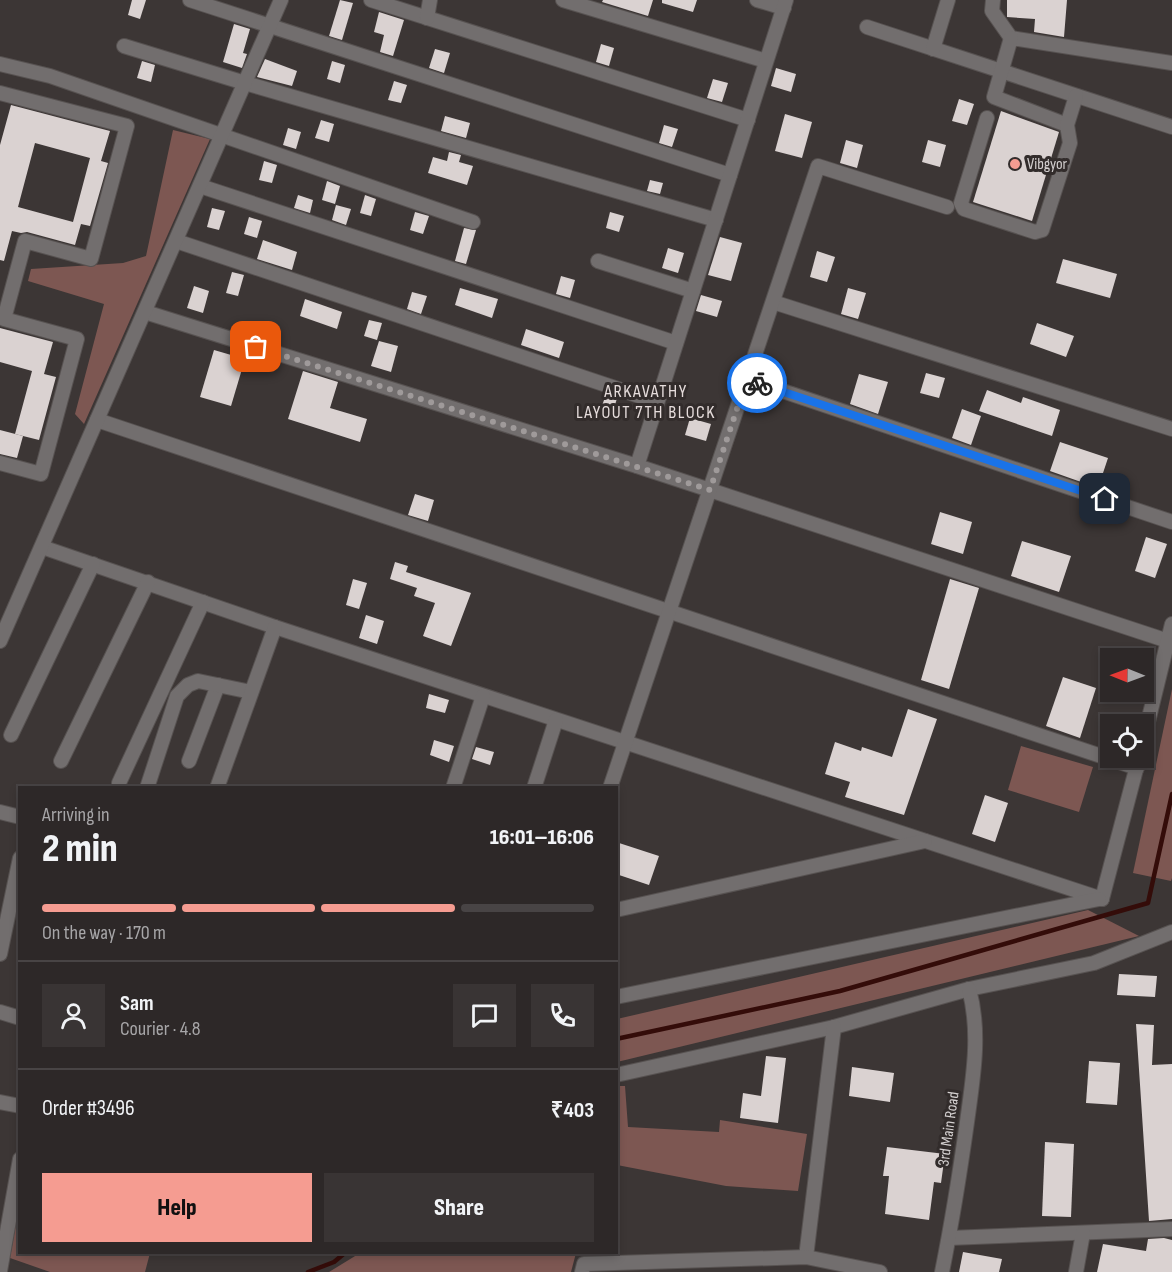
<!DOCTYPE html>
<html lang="en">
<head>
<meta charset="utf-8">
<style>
	body { margin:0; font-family:"Sofia Sans Condensed",sans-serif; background:#393434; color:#f1f3f6; height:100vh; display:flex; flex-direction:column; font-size:22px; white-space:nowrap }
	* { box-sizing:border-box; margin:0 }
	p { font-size:20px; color:#a7a6a8 }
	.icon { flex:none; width:33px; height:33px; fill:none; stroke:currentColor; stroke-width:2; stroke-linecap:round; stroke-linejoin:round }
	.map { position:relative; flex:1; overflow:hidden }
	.panel { position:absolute; left:18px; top:786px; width:600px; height:468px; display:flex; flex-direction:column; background:#2d2828; border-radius:0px; box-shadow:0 3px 9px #0003,0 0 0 2px #484445 }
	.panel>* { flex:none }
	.needle { width:39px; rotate:271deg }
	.buttons { position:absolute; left:1100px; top:648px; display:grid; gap:12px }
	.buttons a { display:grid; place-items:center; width:54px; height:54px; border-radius:0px; background:#2d2828; box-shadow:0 3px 9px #0003,0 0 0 2px #484445; font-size:30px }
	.pin { position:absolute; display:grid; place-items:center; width:51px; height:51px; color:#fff; margin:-26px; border-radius:12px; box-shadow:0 3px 9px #0006 }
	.courier { position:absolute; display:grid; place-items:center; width:60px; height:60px; margin:-30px; border:4px solid #1a73e8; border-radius:50%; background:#fff; color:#222; box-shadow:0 2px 8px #0007 }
	.summary em { font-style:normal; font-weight:800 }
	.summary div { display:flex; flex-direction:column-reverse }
	.summary { display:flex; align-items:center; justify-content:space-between; height:102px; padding:0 24px }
	h1 { font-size:39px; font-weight:800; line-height:45px }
	.bar { display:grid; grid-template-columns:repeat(4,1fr); gap:9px 6px; align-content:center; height:72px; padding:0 24px }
	.bar i { height:8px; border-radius:4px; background:#484445 }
	.bar .selected { background:#f59c91 }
	.bar p { grid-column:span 4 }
	.line { display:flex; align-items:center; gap:15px; padding:0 24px; border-top:2px solid #484445 }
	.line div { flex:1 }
	.round { display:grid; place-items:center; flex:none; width:63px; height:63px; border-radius:0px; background:#393434 }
	.action { display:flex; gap:12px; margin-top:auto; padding:12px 24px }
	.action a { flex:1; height:69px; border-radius:0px; background:#f59c91; color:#111; font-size:24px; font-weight:800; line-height:69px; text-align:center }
	.action a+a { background:#393434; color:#f1f3f6 }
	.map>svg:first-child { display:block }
	.green { fill:#7d5752 }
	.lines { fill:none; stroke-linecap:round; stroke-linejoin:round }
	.stream { stroke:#340c09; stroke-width:4.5 }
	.building { fill:#dad2d1; fill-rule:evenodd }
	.minor-casing { stroke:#575251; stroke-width:16 }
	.minor { stroke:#726e6e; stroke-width:14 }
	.done { stroke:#9f9a9a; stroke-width:6; stroke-dasharray:0 10.8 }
	.route { stroke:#1a73e8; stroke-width:8 }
	.poi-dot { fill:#f59c91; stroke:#322c2b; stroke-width:2 }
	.labels { text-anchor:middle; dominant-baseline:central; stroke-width:6; stroke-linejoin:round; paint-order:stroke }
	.poi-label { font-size:16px; fill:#d4d0d0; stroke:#322c2b; text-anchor:start }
	.street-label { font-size:16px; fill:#d4d0d0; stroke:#322c2b }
	.neighbourhood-label { font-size:18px; letter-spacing:1.5px; fill:#e6dddc; stroke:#322c2b }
</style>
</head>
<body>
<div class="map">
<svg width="1172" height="1272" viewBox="0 0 1172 1272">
	<rect width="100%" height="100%" fill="#3c3635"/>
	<!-- green -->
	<g class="green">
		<path d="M 173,130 L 210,139 L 84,424 L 75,414 L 104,304 L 28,281 L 31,269 L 123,263 L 146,256 Z"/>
		<path d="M 1172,689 L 1172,878 L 1171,881 L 1133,873 Z"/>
		<path d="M 1021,746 L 1093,767 L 1079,812 L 1008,790 Z"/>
		<path d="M 1088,910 L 1139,936 L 617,1062 L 617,1019 Z"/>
		<path d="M 617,1086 L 625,1086 L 628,1127 L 719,1132 L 720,1120 L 807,1134 L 798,1191 L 726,1186 L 617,1165 Z"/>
		<path d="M 19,1206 L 20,1252 L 150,1253 L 145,1272 L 50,1272 L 10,1258 Z"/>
		<path d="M 360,1253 L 360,1252 L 576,1253 L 571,1272 L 329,1272 Z"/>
	</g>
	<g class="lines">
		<!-- stream -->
		<g class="stream">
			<path d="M 616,1039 L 840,991 L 1148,903 L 1172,794"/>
			<path d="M 308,1272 L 334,1262 L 346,1252"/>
		</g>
	</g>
	<!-- building -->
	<g class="building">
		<path d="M 132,0 L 146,0 L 140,19 L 128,15 Z"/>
		<path d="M 340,0 L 353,3 L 342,40 L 329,36 Z"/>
		<path d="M 603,0 L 653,0 L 648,16 L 602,2 Z"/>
		<path d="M 662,0 L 697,0 L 693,12 L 662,3 Z"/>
		<path d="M 1007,0 L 1067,0 L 1064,37 L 1034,32 L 1035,19 L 1007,17 Z"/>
		<path d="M 379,12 L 404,20 L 393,56 L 380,52 L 384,35 L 374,32 Z"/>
		<path d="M 234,24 L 250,29 L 243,53 L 247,54 L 242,68 L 223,62 Z"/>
		<path d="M 601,44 L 614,48 L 609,66 L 596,62 Z"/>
		<path d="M 435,49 L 450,53 L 444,73 L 429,68 Z"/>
		<path d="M 265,59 L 297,71 L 292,86 L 257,77 Z"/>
		<path d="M 142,61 L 155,65 L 151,82 L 137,78 Z"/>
		<path d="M 332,61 L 345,65 L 340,83 L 327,79 Z"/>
		<path d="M 776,68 L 796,74 L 791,92 L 771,86 Z"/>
		<path d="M 713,79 L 728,83 L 722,102 L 707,98 Z"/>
		<path d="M 394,81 L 407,85 L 401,103 L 388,100 Z"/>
		<path d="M 959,99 L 974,104 L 967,125 L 952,121 Z"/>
		<path d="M 11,105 L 110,131 L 101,161 L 108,163 L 90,226 L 81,224 L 75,245 L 27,232 L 21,233 L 12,231 L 4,261 L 0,260 L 0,145 ZM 35,143 L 90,158 L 73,222 L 18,207 Z"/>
		<path d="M 1001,111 L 1059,132 L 1032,221 L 973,202 Z"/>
		<path d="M 785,114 L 812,122 L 802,158 L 775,151 Z"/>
		<path d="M 445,116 L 470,123 L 466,138 L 441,131 Z"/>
		<path d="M 321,120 L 334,124 L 329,142 L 315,138 Z"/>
		<path d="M 664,125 L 678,129 L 672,147 L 659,143 Z"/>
		<path d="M 288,128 L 301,132 L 296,149 L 283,145 Z"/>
		<path d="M 846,140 L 863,145 L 857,168 L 840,163 Z"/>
		<path d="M 928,140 L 946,145 L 940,167 L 922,162 Z"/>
		<path d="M 449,152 L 461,155 L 459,162 L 473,166 L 467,185 L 428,173 L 433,157 L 447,161 Z"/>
		<path d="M 264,161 L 277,165 L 272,183 L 259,180 Z"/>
		<path d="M 650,180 L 663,183 L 660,194 L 647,191 Z"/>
		<path d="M 327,181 L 340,186 L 335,204 L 322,200 Z"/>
		<path d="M 298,195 L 313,200 L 310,213 L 294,208 Z"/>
		<path d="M 365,195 L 376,199 L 371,216 L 360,213 Z"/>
		<path d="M 336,205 L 351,209 L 346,225 L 332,220 Z"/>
		<path d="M 212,208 L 225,211 L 219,230 L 207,227 Z"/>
		<path d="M 415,212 L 429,216 L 423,234 L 410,230 Z"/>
		<path d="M 610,212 L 624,216 L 619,232 L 606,228 Z"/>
		<path d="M 249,217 L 262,221 L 257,238 L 244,234 Z"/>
		<path d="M 464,228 L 476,230 L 466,264 L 455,261 Z"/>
		<path d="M 720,237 L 742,243 L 731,281 L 708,275 Z"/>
		<path d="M 263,240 L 297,252 L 292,270 L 257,259 Z"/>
		<path d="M 668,248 L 684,253 L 678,273 L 662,268 Z"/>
		<path d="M 817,251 L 835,257 L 827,282 L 810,277 Z"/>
		<path d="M 1063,259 L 1117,274 L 1110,298 L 1056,283 Z"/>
		<path d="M 232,272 L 244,275 L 238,296 L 226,293 Z"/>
		<path d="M 561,276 L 575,280 L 570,298 L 556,294 Z"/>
		<path d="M 194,286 L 209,291 L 203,313 L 187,308 Z"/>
		<path d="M 460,288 L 498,299 L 492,318 L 455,305 Z"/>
		<path d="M 848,288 L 866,293 L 858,319 L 841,314 Z"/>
		<path d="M 412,292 L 427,296 L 421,314 L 407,309 Z"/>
		<path d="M 701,295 L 722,301 L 717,317 L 696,311 Z"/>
		<path d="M 305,299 L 342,312 L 337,329 L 300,316 Z"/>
		<path d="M 369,320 L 382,323 L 377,340 L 364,336 Z"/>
		<path d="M 1037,323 L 1074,336 L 1066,357 L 1030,344 Z"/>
		<path d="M 0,328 L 53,342 L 44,374 L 56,377 L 39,440 L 15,434 L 32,371 L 0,362 Z"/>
		<path d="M 526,329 L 564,342 L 559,358 L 521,345 Z"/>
		<path d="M 379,341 L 398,346 L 391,372 L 371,366 Z"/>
		<path d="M 214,350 L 245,359 L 231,406 L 200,397 Z"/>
		<path d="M 303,371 L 338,382 L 330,408 L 367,419 L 360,442 L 288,419 Z"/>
		<path d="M 926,373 L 945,378 L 939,398 L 920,393 Z"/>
		<path d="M 859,374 L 888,382 L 878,414 L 850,404 Z"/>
		<path d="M 987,390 L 1021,403 L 1023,397 L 1060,410 L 1052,436 L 979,411 Z"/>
		<path d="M 606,394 L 617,398 L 612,416 L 600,412 Z"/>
		<path d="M 962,409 L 981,416 L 971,445 L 952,438 Z"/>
		<path d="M 690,418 L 711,424 L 706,441 L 685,435 Z"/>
		<path d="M 0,430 L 23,436 L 17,458 L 0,454 Z"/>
		<path d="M 1060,442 L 1108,458 L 1098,488 L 1050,471 Z"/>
		<path d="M 415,494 L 434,500 L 428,521 L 408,515 Z"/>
		<path d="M 940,512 L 972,522 L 963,554 L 931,544 Z"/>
		<path d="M 1146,537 L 1167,544 L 1155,578 L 1135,571 Z"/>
		<path d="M 1022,541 L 1071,556 L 1059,592 L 1011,576 Z"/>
		<path d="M 395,562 L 408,566 L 406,572 L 471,593 L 451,646 L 423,636 L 435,603 L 414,596 L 417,588 L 390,579 Z"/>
		<path d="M 353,579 L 367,583 L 359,609 L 346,605 Z"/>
		<path d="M 950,579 L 979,588 L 949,689 L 921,680 Z"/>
		<path d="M 366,615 L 384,621 L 377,644 L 359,638 Z"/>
		<path d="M 1063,677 L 1096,688 L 1080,738 L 1046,726 Z"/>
		<path d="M 429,694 L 449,700 L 445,713 L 426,708 Z"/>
		<path d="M 908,709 L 937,719 L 904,815 L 845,797 L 850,782 L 825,774 L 835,742 L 861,751 L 862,747 L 892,757 Z"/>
		<path d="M 434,740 L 454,746 L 449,762 L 430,755 Z"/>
		<path d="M 476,747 L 494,752 L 490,765 L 472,759 Z"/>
		<path d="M 985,795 L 1008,803 L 995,842 L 972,834 Z"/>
		<path d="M 616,842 L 659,856 L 649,885 L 616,874 Z"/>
		<path d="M 1119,974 L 1157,976 L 1155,997 L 1117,995 Z"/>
		<path d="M 1136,1024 L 1154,1025 L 1152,1065 L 1172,1064 L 1172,1219 L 1149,1221 Z"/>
		<path d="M 766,1056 L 786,1058 L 778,1123 L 740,1118 L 743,1093 L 761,1096 Z"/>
		<path d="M 1089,1061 L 1120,1063 L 1117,1105 L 1086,1103 Z"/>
		<path d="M 852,1067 L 894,1073 L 890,1102 L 849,1096 Z"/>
		<path d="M 1045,1142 L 1074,1144 L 1071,1217 L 1042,1216 Z"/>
		<path d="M 887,1147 L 945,1154 L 941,1183 L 934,1182 L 929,1220 L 885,1214 L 889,1176 L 883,1176 Z"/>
		<path d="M 1164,1238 L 1172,1240 L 1172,1272 L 1097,1272 L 1103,1244 L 1146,1251 L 1148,1239 Z"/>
		<path d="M 963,1252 L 1002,1259 L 999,1272 L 959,1272 Z"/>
	</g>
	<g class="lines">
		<defs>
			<g id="minor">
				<path d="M 190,0 L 730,175"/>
				<path d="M 371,0 L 748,120"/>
				<path d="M 563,0 L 766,61"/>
				<path d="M 757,0 L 784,8"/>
				<path d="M 993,0 L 992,11 L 1011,38 L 1172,63"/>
				<path d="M 427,18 L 430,0"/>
				<path d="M 867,27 L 1172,127"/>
				<path d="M 1011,38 L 994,97 L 1067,125"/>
				<path d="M 124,46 L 245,83 L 716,220"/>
				<path d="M 933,49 L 948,0"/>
				<path d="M 0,64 L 50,76 L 473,222"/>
				<path d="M 0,93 L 127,126 L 91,259 L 25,241 L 4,319 L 77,339 L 41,474 L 0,463"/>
				<path d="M 987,118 L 961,203 L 964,209 L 1035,232 L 1042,230 L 1070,143 L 1067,125 L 1076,96"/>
				<path d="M 200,186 L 676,343"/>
				<path d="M 176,241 L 657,402"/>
				<path d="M 598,261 L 693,291"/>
				<path d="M 773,302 L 1172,429"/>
				<path d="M 145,312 L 637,466 L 1168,641"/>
				<path d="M 747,379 L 1172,522"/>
				<path d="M 97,420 L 1137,768"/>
				<path d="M 637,466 L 786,0"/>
				<path d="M 42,547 L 275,627 L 1102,899"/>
				<path d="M 0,641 L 281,0"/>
				<path d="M 11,735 L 93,564"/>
				<path d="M 1143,742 L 1172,624"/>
				<path d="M 61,761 L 148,582"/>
				<path d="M 189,761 L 218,685"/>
				<path d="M 119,783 L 203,602"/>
				<path d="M 147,788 L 177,696 L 188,685 L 198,681 L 251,692"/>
				<path d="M 217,788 L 275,627"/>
				<path d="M 453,788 L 483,696"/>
				<path d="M 534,788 L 556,720"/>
				<path d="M 610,788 L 818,166 L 947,207"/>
				<path d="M 0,812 L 20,817"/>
				<path d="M 1102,899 L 1139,758"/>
				<path d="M 616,910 L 925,841"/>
				<path d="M 0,954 L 20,858"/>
				<path d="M 616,997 L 1099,899"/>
				<path d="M 0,1012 L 20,1018"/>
				<path d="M 616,1075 L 834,1027 L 969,989 L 1094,963 L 1172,932"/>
				<path d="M 0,1102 L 20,1106"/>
				<path d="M 949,1238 L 1172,1229"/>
				<path d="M 806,1257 L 834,1027"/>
				<path d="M 0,1271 L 20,1159"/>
				<path d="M 582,1272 L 584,1264 L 806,1257 L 880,1272"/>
				<path d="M 942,1272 C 952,1222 960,1172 967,1122 C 973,1078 981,1033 969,989"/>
				<path d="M 1076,1272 L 1083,1233"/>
			</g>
		</defs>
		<!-- minor casing -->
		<use href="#minor" class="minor-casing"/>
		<!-- minor -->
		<use href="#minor" class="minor"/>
	</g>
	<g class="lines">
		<!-- done -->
		<path class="done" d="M 256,347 L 710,490 L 747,379 L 757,383"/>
		<!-- route -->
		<path class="route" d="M 757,383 L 1105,499"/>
	</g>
	<!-- markers -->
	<circle class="poi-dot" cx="1015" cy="164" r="6"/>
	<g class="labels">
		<!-- poi labels -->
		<g class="poi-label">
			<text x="1027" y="164">Vibgyor</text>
		</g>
		<!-- street labels -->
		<g class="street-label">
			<text transform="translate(949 1129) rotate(-82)">3rd Main Road</text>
		</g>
		<!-- neighbourhood labels -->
		<g class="neighbourhood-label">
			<text x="646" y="391">ARKAVATHY<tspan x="646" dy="21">LAYOUT 7TH BLOCK</tspan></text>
		</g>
	</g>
</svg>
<div class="buttons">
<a><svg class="needle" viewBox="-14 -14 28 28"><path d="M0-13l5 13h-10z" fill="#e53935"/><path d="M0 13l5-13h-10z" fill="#a7a6a8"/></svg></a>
<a><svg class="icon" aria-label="locate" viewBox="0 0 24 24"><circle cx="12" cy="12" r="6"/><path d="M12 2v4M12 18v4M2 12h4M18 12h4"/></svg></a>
</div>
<div class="pin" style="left:256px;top:347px;background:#ea580c"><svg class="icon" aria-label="bag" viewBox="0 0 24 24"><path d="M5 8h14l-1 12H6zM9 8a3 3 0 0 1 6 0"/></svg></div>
<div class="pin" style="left:1105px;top:499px;background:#1f2937"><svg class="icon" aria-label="home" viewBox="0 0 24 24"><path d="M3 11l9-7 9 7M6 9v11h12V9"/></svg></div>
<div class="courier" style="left:757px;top:383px"><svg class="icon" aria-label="bike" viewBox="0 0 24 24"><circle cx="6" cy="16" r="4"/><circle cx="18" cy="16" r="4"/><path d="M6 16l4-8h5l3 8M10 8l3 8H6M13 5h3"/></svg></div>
<section class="panel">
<div class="summary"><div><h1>2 min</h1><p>Arriving in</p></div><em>16:01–16:06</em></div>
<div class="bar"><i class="selected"></i><i class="selected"></i><i class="selected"></i><i></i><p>On the way · 170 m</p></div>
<div class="line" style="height:108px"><a class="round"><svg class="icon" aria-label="person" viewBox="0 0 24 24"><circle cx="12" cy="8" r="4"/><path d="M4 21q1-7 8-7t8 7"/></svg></a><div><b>Sam</b><p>Courier · 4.8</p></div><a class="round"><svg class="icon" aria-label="chat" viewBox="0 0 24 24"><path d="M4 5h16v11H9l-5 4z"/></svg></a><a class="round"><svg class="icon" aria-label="phone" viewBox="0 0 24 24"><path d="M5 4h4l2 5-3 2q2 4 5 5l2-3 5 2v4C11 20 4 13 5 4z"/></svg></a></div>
<div class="line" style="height:78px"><div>Order #3496</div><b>₹403</b></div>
<div class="action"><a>Help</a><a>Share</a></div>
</section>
</div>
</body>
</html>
